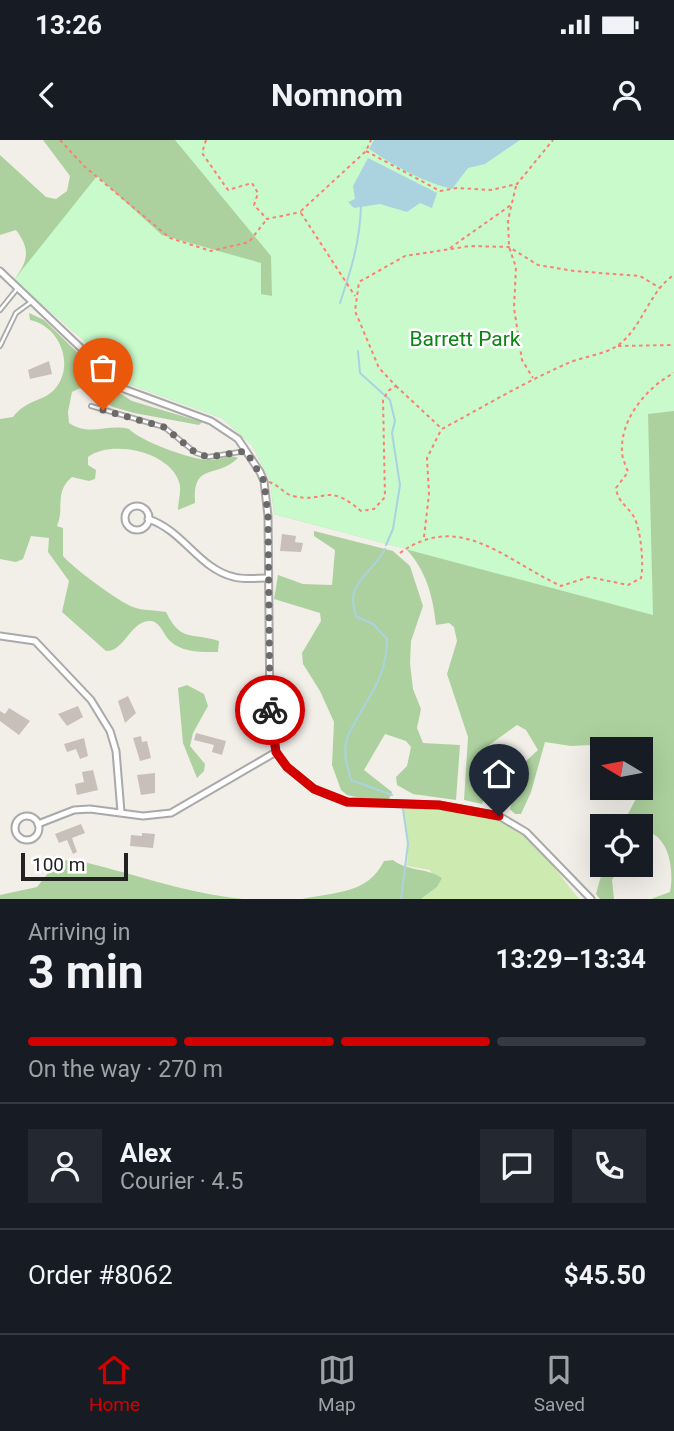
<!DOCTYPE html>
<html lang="en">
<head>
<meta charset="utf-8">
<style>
	body { margin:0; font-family:Roboto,sans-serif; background:#242831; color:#f1f3f6; height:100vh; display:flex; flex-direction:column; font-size:26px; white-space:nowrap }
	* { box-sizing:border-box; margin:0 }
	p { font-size:23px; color:#9ea1a6 }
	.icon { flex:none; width:38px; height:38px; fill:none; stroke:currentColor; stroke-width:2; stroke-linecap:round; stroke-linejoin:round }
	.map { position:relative; height:759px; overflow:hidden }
	.sheet { display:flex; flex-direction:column; background:#171b24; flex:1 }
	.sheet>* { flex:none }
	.needle { width:46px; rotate:280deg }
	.fabs { position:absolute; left:590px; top:597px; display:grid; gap:14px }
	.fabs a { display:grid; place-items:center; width:63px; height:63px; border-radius:0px; background:#171b24; box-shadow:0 7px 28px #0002; font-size:35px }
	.scale { position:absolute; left:21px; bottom:18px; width:107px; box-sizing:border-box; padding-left:7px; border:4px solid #222; border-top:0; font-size:19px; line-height:24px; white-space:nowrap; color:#222; -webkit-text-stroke:5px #fff; paint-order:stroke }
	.pin { position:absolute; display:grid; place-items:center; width:60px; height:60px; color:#fff; margin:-72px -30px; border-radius:50% 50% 50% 0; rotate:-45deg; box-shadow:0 0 7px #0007 }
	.pin .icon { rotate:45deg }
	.courier { position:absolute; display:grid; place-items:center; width:70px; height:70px; margin:-35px; border:5px solid #d40000; border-radius:50%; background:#fff; color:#222; box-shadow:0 2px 9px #0007 }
	.overview em { font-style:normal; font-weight:700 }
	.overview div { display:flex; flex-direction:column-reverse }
	.overview { display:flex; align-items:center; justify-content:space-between; height:119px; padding:0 28px }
	h1 { font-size:46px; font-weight:700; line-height:52px }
	.bar { display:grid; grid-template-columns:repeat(4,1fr); gap:10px 7px; align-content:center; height:84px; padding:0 28px }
	.bar i { height:9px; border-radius:5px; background:#363941 }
	.bar .active { background:#d40000 }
	.bar p { grid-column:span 4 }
	.line { display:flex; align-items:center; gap:18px; padding:0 28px; border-top:2px solid #363941 }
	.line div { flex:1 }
	.round { display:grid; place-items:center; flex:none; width:74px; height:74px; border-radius:0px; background:#242831 }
	.status { display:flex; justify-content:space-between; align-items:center; height:49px; padding:0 35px; background:#171b24; direction:ltr }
	.status svg { height:19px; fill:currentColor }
	header { display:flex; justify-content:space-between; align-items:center; height:91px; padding:0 28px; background:#171b24; font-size:32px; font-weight:700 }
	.tab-bar { display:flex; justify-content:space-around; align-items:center; height:98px; border-top:2px solid #363941; background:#171b24; font-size:19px; color:#9ea1a6 }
	.tab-bar a { display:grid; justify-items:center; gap:4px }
	.tab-bar .active { color:#d40000 }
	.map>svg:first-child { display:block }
	.grass { fill:#cdebb0 }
	.forest { fill:#add19e }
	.park { fill:#c8facc }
	.water { fill:#aad3df }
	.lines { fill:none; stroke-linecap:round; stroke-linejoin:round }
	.stream { stroke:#aad3df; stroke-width:2 }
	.building { fill:#c7bfb8 }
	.lane-casing { stroke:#a9a9a9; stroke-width:6 }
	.street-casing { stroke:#a9a9a9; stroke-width:9 }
	.path { stroke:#fa8072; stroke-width:2; stroke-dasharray:3.5 3.5; stroke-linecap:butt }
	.lane { stroke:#fff; stroke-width:2.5 }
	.street { stroke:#fff; stroke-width:5 }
	.done { stroke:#6b6a68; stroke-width:7; stroke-dasharray:0 12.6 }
	.route { stroke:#d40000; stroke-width:9 }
	.labels { text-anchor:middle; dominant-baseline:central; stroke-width:5; stroke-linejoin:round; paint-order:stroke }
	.park-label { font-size:21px; fill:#0c8416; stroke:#fff }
</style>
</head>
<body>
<div class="status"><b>13:26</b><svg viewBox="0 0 49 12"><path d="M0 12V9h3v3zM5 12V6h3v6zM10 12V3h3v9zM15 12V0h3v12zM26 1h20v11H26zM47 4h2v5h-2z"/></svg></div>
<header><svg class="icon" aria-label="back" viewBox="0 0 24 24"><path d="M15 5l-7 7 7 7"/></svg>Nomnom<svg class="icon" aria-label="person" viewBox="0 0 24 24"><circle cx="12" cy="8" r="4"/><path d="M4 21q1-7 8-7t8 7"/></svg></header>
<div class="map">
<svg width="674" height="759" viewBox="0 0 674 759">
	<rect width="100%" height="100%" fill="#f2efe9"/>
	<!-- grass -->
	<path class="grass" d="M 413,667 C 451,667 496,671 526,697 C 547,714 562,739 579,759 L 421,759 L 437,747 L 430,730 L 407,726 L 408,704 L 403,669 Z"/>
	<!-- forest -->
	<g class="forest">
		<path d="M 43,0 L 674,0 L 674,759 L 651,759 L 670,752 C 674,731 670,700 649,692 L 641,697 L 640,686 L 621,686 C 633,665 654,631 647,607 L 634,603 L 571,606 L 545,602 L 531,652 L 521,674 L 515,674 L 510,669 L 525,622 L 538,610 L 526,590 L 517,585 L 481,611 L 477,627 L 489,645 L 482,664 L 464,660 L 468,597 L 447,534 L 457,501 L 454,487 L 449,483 L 436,485 C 433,456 426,430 406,409 L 274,374 L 270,340 L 252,305 L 222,278 L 120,241 L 86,202 L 14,140 C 28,121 31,110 16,90 L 0,95 L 0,15 L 46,57 L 56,59 L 67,51 L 70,36 Z"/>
		<path d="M 29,173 L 44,180 L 117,251 L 132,261 L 202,282 L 199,285 L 134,273 L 113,267 L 80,248 L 72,252 L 68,272 L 69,283 C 90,297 108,283 129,289 C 140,301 194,321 211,320 C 221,319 229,314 238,318 C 215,340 193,321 195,363 L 178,370 C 178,361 182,350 179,342 C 170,312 112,299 88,317 L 88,325 L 96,330 L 95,339 L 89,341 L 72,337 C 54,352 65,367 57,386 L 63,388 L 63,416 C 72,427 119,462 133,467 C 143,471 156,470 166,472 C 181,503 192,492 219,501 L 218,512 C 201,512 183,513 170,501 C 164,495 160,482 151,481 C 130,480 125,512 106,511 L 62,472 L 69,441 L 48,412 L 49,398 L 31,396 L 23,419 L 16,422 L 0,419 L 0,279 L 13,277 C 27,259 42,262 54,250 C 76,226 60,186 30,180 Z"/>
		<path d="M 314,391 L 393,411 L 410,426 L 423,466 L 411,501 L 410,523 L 413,549 L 421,569 L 417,588 L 423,603 L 460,605 L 456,660 L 413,654 L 397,645 L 396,637 L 407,626 L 411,607 L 406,601 L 385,594 L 364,630 L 392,652 L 389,659 L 365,659 L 347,655 L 341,650 L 332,625 L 334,582 L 320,551 L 303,524 L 302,513 L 321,481 L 320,473 L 274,459 L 278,435 L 303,444 L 332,445 L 335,410 L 314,396 Z"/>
		<path d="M 187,545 L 204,554 L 208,566 L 193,593 L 190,606 L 205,624 L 204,631 L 197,638 L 183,603 L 178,548 Z"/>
		<path d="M 71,719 C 130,732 183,753 243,759 L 0,759 L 0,755 L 37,747 L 56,723 Z"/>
		<path d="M 393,720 C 407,731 427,728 442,738 L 437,747 L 421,759 L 302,759 C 335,752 368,754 384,721 Z"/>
		<path d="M 604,725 L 621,725 L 612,740 L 614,759 L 600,759 L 596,754 Z"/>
	</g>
	<!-- park -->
	<path class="park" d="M 175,0 L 674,0 L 674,271 L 648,274 L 653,475 L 274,374 L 270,340 L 252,305 L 222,278 L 120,241 L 86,202 L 14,140 L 97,36 L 162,95 L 261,123 L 261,154 L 272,156 L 271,116 Z"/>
	<!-- water -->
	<g class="water">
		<path d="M 374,0 L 520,0 L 485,24 L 468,28 L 452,49 C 423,42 394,26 369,9 Z"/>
		<path d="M 368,18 L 437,53 L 432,68 L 420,63 L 407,72 L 380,64 L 354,68 L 348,62 L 355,59 L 353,46 Z"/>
	</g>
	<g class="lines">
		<!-- stream -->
		<g class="stream">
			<path d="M 340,163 C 351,130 360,102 361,66"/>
			<path d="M 358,211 L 360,233 L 390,260 L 395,281 L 392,293 L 400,345 L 393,389 L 386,405"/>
			<path d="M 385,409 C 372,435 342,443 357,477 L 373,484 L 387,499 C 387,542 364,560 348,596 C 342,610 347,627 351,640 L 392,655"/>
			<path d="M 401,759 L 408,704 L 403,669"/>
		</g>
	</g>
	<!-- building -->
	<g class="building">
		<path d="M 49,221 L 52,234 L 30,239 L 28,230 Z"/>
		<path d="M 282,394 L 296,396 L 295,402 L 303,403 L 301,412 L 280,411 Z"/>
		<path d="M 300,551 L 301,564 L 297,565 L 292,580 L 285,576 L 289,570 L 287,556 L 288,552 Z"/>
		<path d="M 128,556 L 136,573 L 125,583 L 118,561 Z"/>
		<path d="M 78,566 L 83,577 L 67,586 L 58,574 Z"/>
		<path d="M 9,568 L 30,581 L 19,595 L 0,581 L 0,571 L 5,574 Z"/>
		<path d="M 196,593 L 226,601 L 222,615 L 212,612 L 214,605 L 194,600 Z"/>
		<path d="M 141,596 L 142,602 L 147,601 L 151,618 L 140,621 L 133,598 Z"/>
		<path d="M 84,598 L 88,616 L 80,619 L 76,609 L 67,612 L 64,604 Z"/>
		<path d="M 497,619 L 519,628 L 517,642 L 492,631 Z"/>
		<path d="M 93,630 L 98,650 L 77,655 L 75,644 L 84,642 L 82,632 Z"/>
		<path d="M 155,633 L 155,653 L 141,655 L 137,635 Z"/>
		<path d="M 81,684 L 85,693 L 72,698 L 77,712 L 73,714 L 67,700 L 59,703 L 55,694 Z"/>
		<path d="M 142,693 L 155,694 L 153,708 L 130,706 L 131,695 L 142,696 Z"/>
	</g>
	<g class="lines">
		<defs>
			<g id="lane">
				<path d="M 0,170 L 17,149"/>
				<path d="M 0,206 L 16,173 L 31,162"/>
				<path d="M 91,266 L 164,287 L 196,313 L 208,317 L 246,311"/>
			</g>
			<g id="street">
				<path d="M 0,131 L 124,249 L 211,281 L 238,299 L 260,332 L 264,341 L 268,376 L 270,576 L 276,612 L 287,627 L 314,649 L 347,662 L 439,665 L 499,676 L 526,692 L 591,759"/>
				<circle cx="137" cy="378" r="12"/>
				<path d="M 148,379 C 183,390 199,429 234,437 C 244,440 257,438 267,438"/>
				<path d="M 0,496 L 35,501 L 91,560 L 110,591 L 116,611 L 121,672"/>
				<circle cx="27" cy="688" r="12"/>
				<path d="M 38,684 L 74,670 L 90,669 L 143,676 L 171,673 L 276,612"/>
			</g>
		</defs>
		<!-- lane casing -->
		<use href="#lane" class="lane-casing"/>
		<!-- street casing -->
		<use href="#street" class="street-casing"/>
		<!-- path -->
		<g class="path">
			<path d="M 60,0 L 85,27 L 170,98 L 211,111 L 249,102 L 267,79"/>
			<path d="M 206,0 L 202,13 L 228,50 L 252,43 L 258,53 L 254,65 L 267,79 L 301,72"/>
			<path d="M 366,11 L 440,51 L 457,48 L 491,50 L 517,44 L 553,0"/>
			<path d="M 516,46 L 508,80 L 509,107 L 516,127 L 514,168 L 522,220 L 533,238"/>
			<path d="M 301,71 L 366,11 L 371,0"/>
			<path d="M 301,73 L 355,156"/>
			<path d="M 450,108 L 511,65"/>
			<path d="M 618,206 L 674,205"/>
			<path d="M 396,246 L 442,289 C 483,267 523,243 566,224 C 581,217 603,215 617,206 C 642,189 649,151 674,135"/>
			<path d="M 269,342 C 279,345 284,354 293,356 C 326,364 326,341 361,371 L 374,369 L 385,357 L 383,260 L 388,251 L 396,246 L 379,228 L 355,171 L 359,142 L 405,116 L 470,106 L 509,107 L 538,125 L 574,131 L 640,136 L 660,148"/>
			<path d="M 424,397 L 429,354 L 427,318 L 441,290"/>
			<path d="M 400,413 C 460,370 506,421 561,446 L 589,437 L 628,445 L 641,438 C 644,426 641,389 634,377 C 627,365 618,363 616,348 L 628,332 C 626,326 622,318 622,312 C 620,279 647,247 674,233"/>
		</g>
		<!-- lane -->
		<use href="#lane" class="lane"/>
		<!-- street -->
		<use href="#street" class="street"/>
	</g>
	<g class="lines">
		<!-- done -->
		<path class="done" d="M 103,270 L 164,287 L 196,313 L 208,317 L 246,311 L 264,341 L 268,376 L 270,570"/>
		<!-- route -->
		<path class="route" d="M 270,570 L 276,612 L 287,627 L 314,649 L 347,662 L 439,665 L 499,676"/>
	</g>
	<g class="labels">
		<!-- park labels -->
		<g class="park-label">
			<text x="465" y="199">Barrett Park</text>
		</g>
	</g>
</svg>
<div class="fabs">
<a><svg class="needle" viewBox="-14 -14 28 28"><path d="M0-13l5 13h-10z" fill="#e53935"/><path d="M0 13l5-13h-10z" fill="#9ea1a6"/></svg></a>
<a><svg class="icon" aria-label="locate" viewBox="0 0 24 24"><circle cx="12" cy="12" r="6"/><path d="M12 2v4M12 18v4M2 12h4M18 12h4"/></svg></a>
</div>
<div class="scale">100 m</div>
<div class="pin" style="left:103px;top:270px;background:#ea580c"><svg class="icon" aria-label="bag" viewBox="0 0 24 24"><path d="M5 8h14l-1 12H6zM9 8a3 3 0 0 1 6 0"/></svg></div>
<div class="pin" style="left:499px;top:676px;background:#1f2937"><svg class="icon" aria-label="home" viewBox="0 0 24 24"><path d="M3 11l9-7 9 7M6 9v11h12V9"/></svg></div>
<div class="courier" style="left:270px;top:570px"><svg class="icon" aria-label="bike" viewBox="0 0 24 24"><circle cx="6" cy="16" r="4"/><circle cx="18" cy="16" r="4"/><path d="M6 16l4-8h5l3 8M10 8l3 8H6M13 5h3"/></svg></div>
</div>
<section class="sheet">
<div class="overview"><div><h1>3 min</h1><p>Arriving in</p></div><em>13:29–13:34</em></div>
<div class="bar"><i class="active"></i><i class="active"></i><i class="active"></i><i></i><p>On the way · 270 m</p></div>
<div class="line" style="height:126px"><a class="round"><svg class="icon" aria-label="person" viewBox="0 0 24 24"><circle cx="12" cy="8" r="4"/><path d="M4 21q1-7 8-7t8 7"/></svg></a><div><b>Alex</b><p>Courier · 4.5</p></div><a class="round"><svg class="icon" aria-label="chat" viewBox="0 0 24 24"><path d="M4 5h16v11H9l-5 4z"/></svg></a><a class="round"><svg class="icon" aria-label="phone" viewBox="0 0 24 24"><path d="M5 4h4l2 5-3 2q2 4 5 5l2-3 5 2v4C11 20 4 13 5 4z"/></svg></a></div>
<div class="line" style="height:91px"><div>Order #8062</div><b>$45.50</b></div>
</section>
<nav class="tab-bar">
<a class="active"><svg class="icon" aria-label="home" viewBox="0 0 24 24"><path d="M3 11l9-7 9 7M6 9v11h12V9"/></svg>Home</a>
<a><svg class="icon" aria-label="map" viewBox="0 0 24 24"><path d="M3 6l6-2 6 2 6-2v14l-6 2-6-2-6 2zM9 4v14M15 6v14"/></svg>Map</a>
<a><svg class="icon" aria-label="saved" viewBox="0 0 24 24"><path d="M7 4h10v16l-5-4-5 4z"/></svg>Saved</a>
</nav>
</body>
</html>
